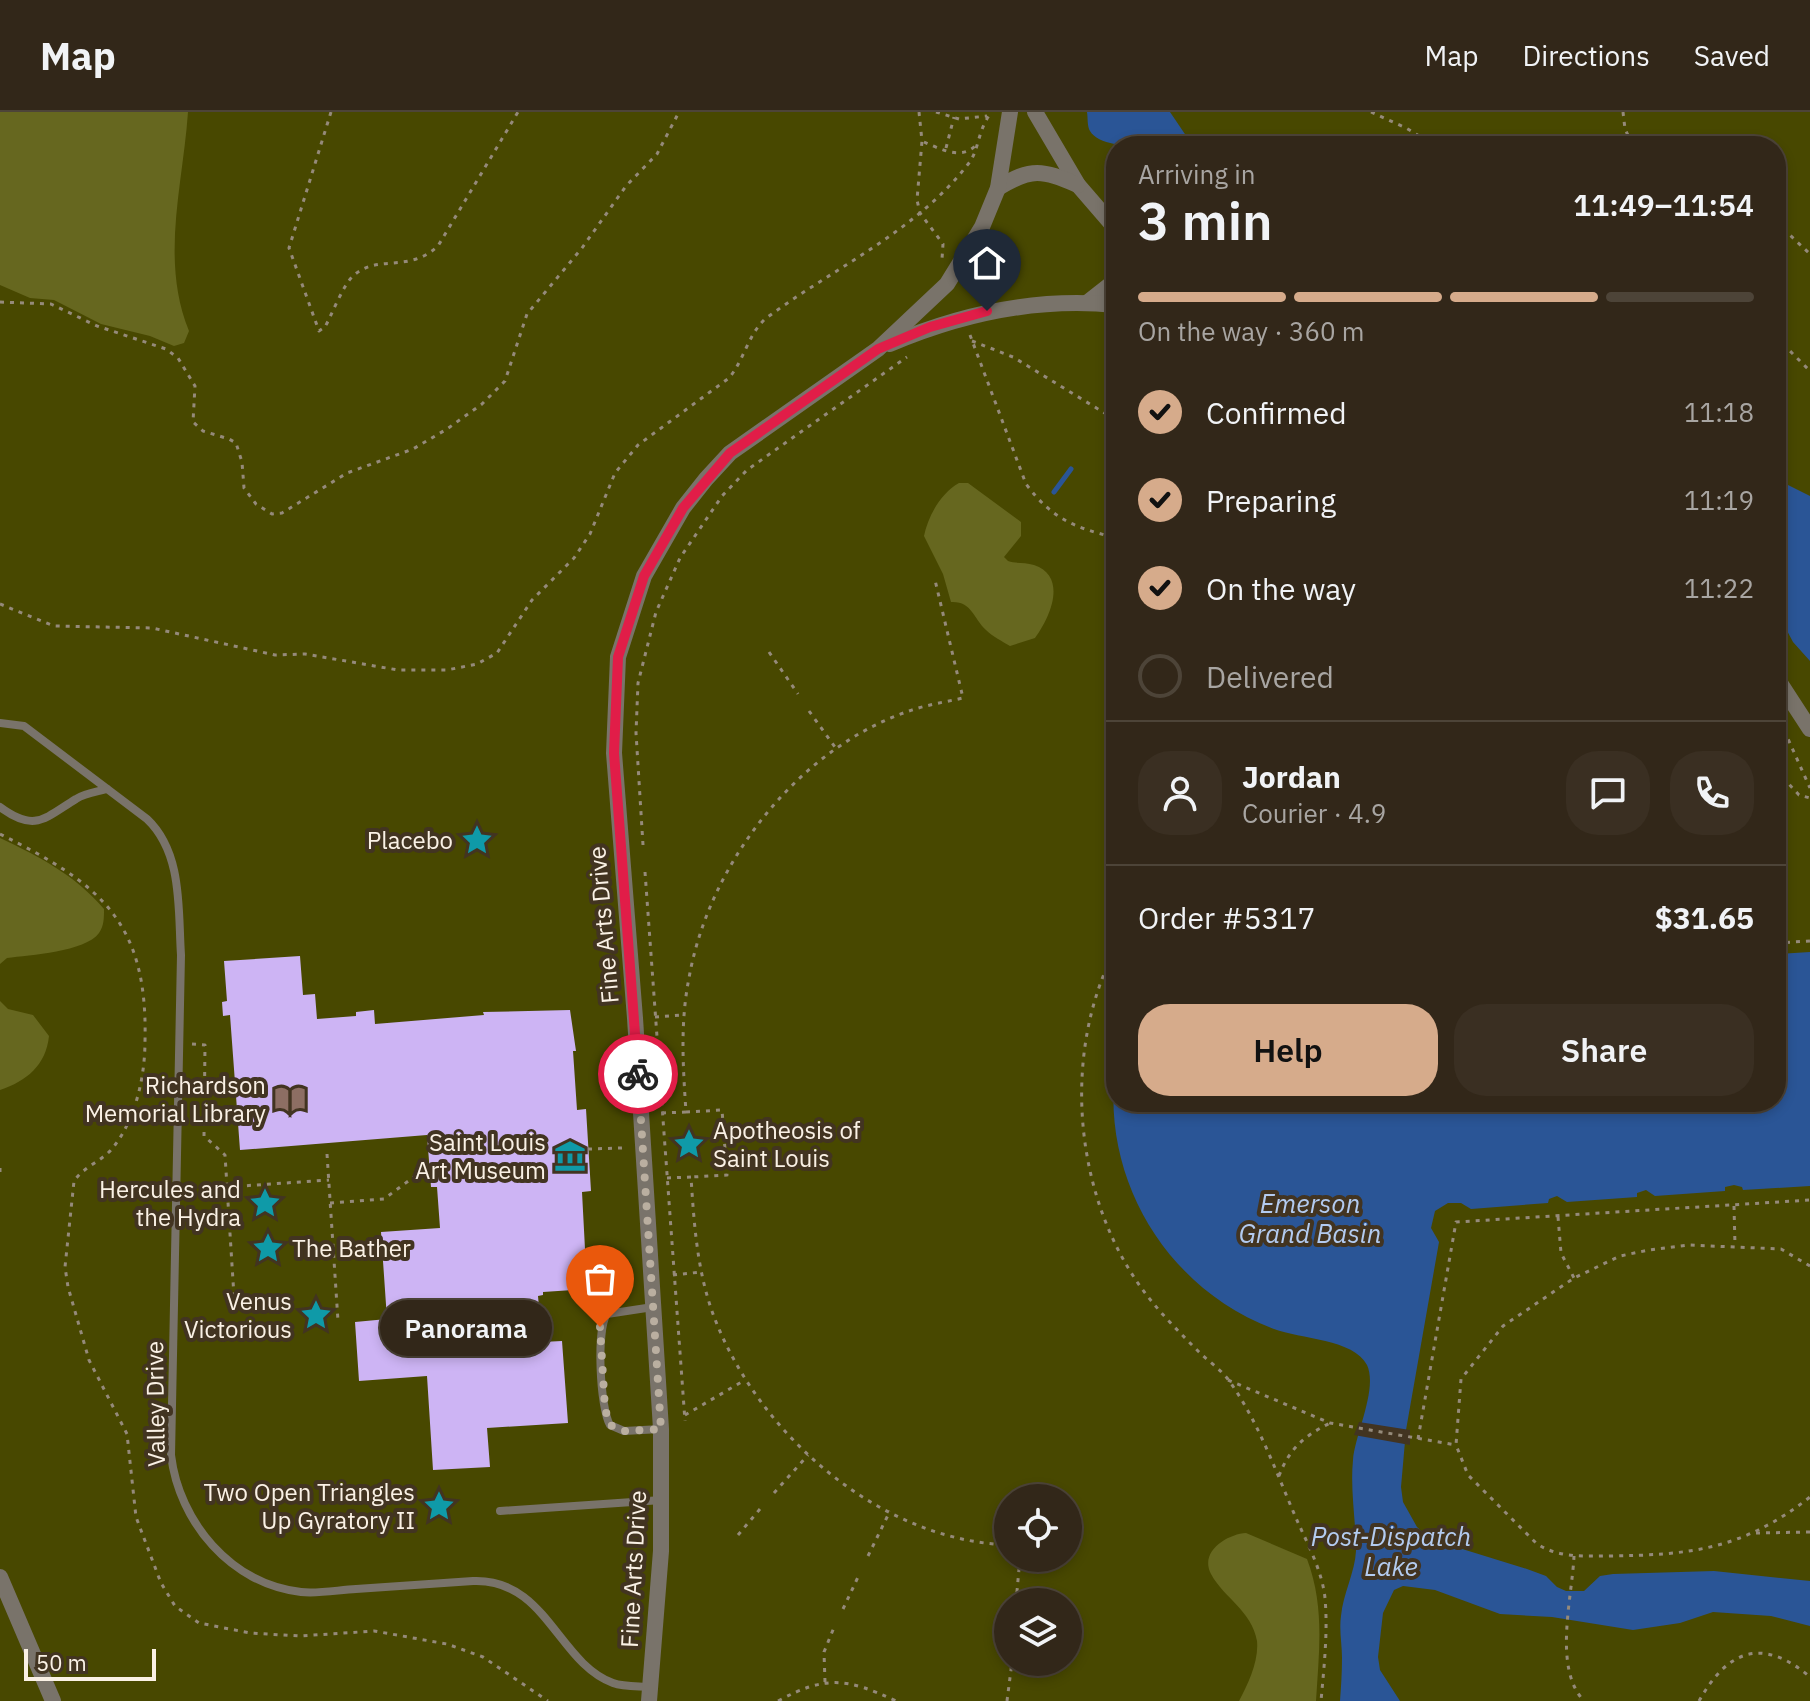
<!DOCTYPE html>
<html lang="en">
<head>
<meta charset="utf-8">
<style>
	body { margin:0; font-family:"IBM Plex Sans",sans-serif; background:#3a2f22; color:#f1f3f6; height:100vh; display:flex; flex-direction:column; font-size:30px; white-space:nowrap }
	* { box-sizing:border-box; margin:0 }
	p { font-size:26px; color:#a8a5a2 }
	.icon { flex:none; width:44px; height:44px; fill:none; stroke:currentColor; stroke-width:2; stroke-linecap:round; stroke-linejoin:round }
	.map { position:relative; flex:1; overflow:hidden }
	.drawer { position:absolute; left:1106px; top:24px; width:680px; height:976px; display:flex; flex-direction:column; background:#322719; border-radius:32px; box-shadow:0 4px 12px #0003,0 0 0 2px #4d4438 }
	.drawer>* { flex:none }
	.fabs { position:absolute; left:994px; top:1372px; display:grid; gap:16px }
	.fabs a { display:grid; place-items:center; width:88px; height:88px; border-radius:50%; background:#322719; box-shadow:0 4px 12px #0003,0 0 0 2px #4d4438; font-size:40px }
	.scale { position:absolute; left:24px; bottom:20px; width:132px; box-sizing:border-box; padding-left:8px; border:4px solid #faf1e5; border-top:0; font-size:22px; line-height:28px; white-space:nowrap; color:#faf1e5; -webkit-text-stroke:6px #423421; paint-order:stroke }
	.pin { position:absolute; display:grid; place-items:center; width:68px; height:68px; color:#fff; margin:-82px -34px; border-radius:50% 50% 50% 0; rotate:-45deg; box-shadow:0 0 8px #0007 }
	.pin .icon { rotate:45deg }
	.courier { position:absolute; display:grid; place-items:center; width:80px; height:80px; margin:-40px; border:6px solid #e11d48; border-radius:50%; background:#fff; color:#222; box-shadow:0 2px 10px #0007 }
	.bubble { position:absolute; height:56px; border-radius:28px; background:#322719; box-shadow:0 4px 12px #0003,0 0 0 2px #4d4438; font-size:26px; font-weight:600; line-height:56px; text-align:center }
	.summary em { font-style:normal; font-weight:600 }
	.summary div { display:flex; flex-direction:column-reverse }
	.summary { display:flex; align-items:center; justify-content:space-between; height:136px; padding:0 32px }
	h1 { font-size:52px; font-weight:600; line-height:60px }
	.bar { display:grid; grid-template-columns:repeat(4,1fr); gap:12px 8px; align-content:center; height:96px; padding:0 32px }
	.bar i { height:10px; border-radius:6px; background:#4d4438 }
	.bar .active { background:#d6ab8b }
	.bar p { grid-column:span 4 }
	.line { display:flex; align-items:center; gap:20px; padding:0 32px; border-top:2px solid #4d4438 }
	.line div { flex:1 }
	.round { display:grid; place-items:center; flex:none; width:84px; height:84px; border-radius:32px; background:#3a2f22 }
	ol { padding:0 32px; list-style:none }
	li { display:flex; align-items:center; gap:24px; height:88px }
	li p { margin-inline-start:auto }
	li .icon { padding:8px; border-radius:50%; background:#d6ab8b; color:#111; stroke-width:4 }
	li:last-child { color:#a8a5a2 }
	li i { width:44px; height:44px; border:4px solid #4d4438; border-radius:50% }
	.action { display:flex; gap:16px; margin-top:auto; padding:16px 32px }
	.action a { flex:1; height:92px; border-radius:32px; background:#d6ab8b; color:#111; font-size:32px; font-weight:600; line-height:92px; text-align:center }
	.action a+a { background:#3a2f22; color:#f1f3f6 }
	header { display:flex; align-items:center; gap:48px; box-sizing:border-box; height:112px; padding:0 40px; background:#322719; border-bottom:2px solid #4d4438 }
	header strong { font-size:38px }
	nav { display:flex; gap:44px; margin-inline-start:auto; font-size:28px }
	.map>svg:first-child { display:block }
	.green { fill:#484800; fill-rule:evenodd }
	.forest { fill:#66671f }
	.water { fill:#2a5596 }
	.pier { fill:#423421 }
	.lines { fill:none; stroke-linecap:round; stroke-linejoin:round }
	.stream { stroke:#2a5596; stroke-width:5 }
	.building { fill:#cdb4f4 }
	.path { stroke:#958a7a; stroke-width:3; stroke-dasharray:4 6; stroke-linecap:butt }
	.service { stroke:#79736a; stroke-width:8 }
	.minor { stroke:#79736a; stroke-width:16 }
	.done { stroke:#baafa0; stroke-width:8; stroke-dasharray:0 14.4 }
	.route { stroke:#e11d48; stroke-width:10 }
	.labels { text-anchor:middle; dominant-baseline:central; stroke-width:8; stroke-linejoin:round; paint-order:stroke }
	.poi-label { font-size:24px; fill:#faf1e5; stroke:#423421; text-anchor:end }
	.street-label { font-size:24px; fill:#faf1e5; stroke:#423421 }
	.water-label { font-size:26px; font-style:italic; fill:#b3cbf0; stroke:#423421 }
</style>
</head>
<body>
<header>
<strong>Map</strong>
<nav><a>Map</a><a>Directions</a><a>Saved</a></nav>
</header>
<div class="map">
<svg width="1810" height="1589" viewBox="0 0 1810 1589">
	<rect width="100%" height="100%" fill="#423421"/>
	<!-- green -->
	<path class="green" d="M 0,0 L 1810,0 L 1810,1589 L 0,1589 ZM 1116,34 L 1776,34 L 1776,990 L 1116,990 ZM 1008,1386 L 1068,1386 L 1068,1446 L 1008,1446 ZM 1008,1490 L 1068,1490 L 1068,1550 L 1008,1550 Z"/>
	<!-- forest -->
	<g class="forest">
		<path d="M 0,0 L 188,0 C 183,73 160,148 189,219 L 184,231 L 174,234 L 150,224 L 101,212 L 54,188 L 30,186 L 0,173 Z"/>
		<path d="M 959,371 L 968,371 L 1021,410 L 1021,424 L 1004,445 L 1008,449 C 1016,452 1025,450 1034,453 C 1069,465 1049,507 1035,526 L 1010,534 C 1002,529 993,525 986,518 C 973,506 972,489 951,490 L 943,462 L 924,424 C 928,404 941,381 959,371 Z"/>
		<path d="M 0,726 C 40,745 75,763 104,797 C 104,806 104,814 99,821 C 85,840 30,843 7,846 L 0,852 Z"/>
		<path d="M 0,889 L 8,897 L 33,903 L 49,924 C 46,953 27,969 0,978 Z"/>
		<path d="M 1246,1421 L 1307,1447 C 1325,1495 1319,1539 1316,1589 L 1239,1589 C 1248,1572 1259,1549 1257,1529 C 1252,1499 1224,1486 1211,1462 C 1199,1439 1228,1422 1246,1421 Z"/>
	</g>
	<!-- water -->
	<g class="water">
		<path d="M 1087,0 L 1170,0 L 1193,34 C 1171,34 1103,41 1090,19 C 1087,14 1088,6 1087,0 Z"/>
		<path d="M 1776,367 L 1810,384 L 1810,549 L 1793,530 L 1776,498 L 1776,398 L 1782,388 L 1776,380 Z"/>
		<path d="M 1810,840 L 1810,1074 L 1743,1078 L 1742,1075 L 1734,1073 L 1725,1075 L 1725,1079 L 1655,1084 L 1646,1078 L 1637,1081 L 1637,1085 L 1567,1090 L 1557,1084 L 1549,1087 L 1548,1091 L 1471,1097 L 1461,1091 L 1448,1091 L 1435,1099 L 1431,1116 L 1439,1130 L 1406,1318 L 1401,1375 L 1403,1390 L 1417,1415 L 1430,1427 L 1527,1457 L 1546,1464 L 1557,1475 L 1566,1479 L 1584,1479 L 1600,1464 L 1613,1462 L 1714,1459 L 1810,1469 L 1810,1514 L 1771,1504 L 1713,1500 L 1680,1511 L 1633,1518 L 1552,1505 L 1500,1502 L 1435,1478 L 1403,1474 L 1394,1478 L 1383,1501 L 1378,1545 L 1380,1558 L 1400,1589 L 1340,1589 C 1341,1575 1342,1561 1342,1546 C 1342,1532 1339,1518 1341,1504 C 1343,1482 1355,1460 1356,1439 C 1356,1409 1350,1378 1353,1348 C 1355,1322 1378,1277 1367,1253 C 1354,1227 1300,1227 1274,1217 C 1166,1177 1099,1064 1116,951 L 1116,990 L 1776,990 L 1776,842 Z"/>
	</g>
	<!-- pier -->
	<path class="pier" d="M 1359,1310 L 1410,1318 L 1410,1333 L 1354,1323 Z"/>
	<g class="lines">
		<!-- stream -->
		<path class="stream" d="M 1054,380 L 1071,357"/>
	</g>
	<!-- building -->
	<path class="building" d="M 300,844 L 303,883 L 315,882 L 317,907 L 356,904 L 356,900 L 374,898 L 375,912 L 484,903 L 483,900 L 570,898 L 576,939 L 573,939 L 577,998 L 586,997 L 591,1079 L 582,1080 L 585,1137 L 588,1137 L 588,1177 L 543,1180 L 543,1183 L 538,1184 L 542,1230 L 562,1229 L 568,1311 L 487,1316 L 490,1355 L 433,1358 L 427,1264 L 359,1269 L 355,1210 L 387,1207 L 381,1120 L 440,1116 L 437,1075 L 431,1075 L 427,1023 L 240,1038 L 230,903 L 223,904 L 222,890 L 227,889 L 224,849 Z"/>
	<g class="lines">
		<!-- path -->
		<g class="path">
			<path d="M 331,0 L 289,136 L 319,219 L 325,215 C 332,202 343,174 352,165 C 376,141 408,162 438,134 L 518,0"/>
			<path d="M 919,0 L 922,29 L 917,88 L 920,101 L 943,132 L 942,147"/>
			<path d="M 936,0 L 959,7 L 987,4"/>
			<path d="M 1371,0 L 1406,16 L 1436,34"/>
			<path d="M 1623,0 L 1625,17 L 1633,34"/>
			<path d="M 924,30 C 940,37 961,48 975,34"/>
			<path d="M 946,36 L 954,5"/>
			<path d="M 1776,110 L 1810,142"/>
			<path d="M 0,190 L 51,192 L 97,214 L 166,237 L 178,246 L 195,274 L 193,310 L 203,319 L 229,327 L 236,331 L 242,350 L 244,376 L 256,392 L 272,402 L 282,401 L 347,361 L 413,337 L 447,317 L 482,292 L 505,269 L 527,202 L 582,136 L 626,74 L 657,42 L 679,0"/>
			<path d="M 970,223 L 1026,372 C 1053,408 1074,415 1116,426"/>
			<path d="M 1776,225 L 1810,259"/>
			<path d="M 972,229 L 1013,245 L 1116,308"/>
			<path d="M 0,492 L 54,514 L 152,516 L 275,543 L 305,542 L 398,558 L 447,558 L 477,552 L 497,541 L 532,488 L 574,446 L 590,422 L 615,361 L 638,333 L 729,266 C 744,248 748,223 765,207 C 833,156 916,120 969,51 C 979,38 978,17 991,1"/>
			<path d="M 769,540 L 798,582"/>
			<path d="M 809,599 L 837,638"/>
			<path d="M 1776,600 L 1810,676"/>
			<path d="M 1776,658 L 1799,683 L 1810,686"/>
			<path d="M 0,722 C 100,772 148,809 145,929 C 145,964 136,1005 115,1033 C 105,1048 84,1054 74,1069 L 65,1155 L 68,1175 L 89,1248 L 127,1322 L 136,1405 L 161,1471 L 175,1494 L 199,1511 L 250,1521 L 300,1524 L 374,1519 L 447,1532 L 483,1545 L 548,1589"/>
			<path d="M 643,733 L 636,621 L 638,571 L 656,500 L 680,446 L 722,384 L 747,358 L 907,245"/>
			<path d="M 645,760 L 685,1309"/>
			<path d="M 1776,831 L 1810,829"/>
			<path d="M 1116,836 C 1059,944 1074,1096 1153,1191 C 1167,1208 1183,1224 1199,1240 C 1209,1250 1222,1258 1230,1270 C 1259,1311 1276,1360 1296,1406 C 1307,1431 1322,1458 1325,1486 C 1328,1520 1324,1555 1321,1589"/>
			<path d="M 655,905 L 683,903"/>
			<path d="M 192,932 L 205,933 L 204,1024 L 225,1043 L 235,1200"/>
			<path d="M 686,1000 L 722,998 L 727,1063 L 692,1065"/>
			<path d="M 662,1001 L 686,1000 C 683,955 680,911 689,866 C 709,752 797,637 909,599 C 926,593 945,590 963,586 L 935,468"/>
			<path d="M 588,1037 L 622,1036"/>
			<path d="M 327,1042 L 338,1209"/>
			<path d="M 0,1056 L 0,1063"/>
			<path d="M 667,1066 L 691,1065 C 694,1111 697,1158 713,1202 C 757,1321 878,1428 1008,1433"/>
			<path d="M 227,1075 L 329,1068"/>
			<path d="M 330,1091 L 384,1087 L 430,1053"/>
			<path d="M 1734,1094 L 1735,1134"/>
			<path d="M 1558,1105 L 1561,1141 L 1574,1166"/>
			<path d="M 1810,1154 L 1781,1137 L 1688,1133 L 1649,1138 L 1620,1144 L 1574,1166 L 1503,1214 L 1461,1267 L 1456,1333 L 1468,1363 L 1536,1431 C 1557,1446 1583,1444 1608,1444 C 1690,1443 1742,1438 1810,1385"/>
			<path d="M 673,1163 L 701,1160"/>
			<path d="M 1228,1268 L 1330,1311 L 1456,1333"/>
			<path d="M 685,1303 L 745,1268"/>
			<path d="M 1418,1327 L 1456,1110 L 1810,1088"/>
			<path d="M 1279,1364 C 1289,1337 1304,1324 1330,1311"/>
			<path d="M 774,1381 L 808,1343"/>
			<path d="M 1756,1421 L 1810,1420"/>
			<path d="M 738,1423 L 760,1397"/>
			<path d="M 868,1444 L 890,1399"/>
			<path d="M 1574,1444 C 1572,1487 1553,1556 1584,1589"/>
			<path d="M 1016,1490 L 1020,1446"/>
			<path d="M 843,1497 L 859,1463"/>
			<path d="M 825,1570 L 824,1540 L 835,1513"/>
			<path d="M 778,1589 C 826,1563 847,1566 896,1589"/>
			<path d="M 1007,1589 L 1012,1550"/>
			<path d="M 1699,1589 C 1728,1537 1763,1525 1810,1565"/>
		</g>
		<!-- service -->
		<g class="service">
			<path d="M 0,611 L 24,614 L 147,707 C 183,741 178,798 181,843 L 171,1343 C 179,1410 231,1472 301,1480 C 318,1482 338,1478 356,1477 C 395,1474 434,1472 473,1469 C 546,1466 558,1551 613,1571 C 624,1575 638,1574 650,1575"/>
			<path d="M 0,695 C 35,721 45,706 76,687 C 85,681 96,680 107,677"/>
			<path d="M 653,1195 L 607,1202 C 596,1217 600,1296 610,1313 L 624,1319 L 661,1317"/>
			<path d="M 500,1399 L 662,1388"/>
		</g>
		<!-- minor -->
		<g class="minor">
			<path d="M 1035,0 L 1078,73 L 1116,117"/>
			<path d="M 998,76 C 1032,55 1042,58 1078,73"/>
			<path d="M 1088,190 L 1116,168"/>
			<path d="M 890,232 C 963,201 1037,185 1116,193"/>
			<path d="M 1776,565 L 1810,617"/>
			<path d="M 0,1465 L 53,1589"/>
			<path d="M 649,1589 L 661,1439 L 661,1317 L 635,906 L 614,641 L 618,545 L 644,464 L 683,396 L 706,367 L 730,341 L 878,237 L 947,172 L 982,115 L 998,76 L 1010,0"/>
		</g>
	</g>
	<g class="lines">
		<!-- done -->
		<path class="done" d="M 600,1215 L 605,1297 L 610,1313 L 624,1319 L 661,1317 L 638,962"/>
		<!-- route -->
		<path class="route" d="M 638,962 L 614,641 L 618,545 L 644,464 L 683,396 L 730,341 L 878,237 L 930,215 L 987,199"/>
	</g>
	<!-- icons -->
	<defs>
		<symbol id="sight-bare" viewBox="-9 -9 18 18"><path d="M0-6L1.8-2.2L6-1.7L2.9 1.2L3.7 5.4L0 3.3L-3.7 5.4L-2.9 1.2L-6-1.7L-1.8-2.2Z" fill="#0f9aa8" stroke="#423421" stroke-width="2.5" paint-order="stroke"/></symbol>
		<symbol id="library-bare" viewBox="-9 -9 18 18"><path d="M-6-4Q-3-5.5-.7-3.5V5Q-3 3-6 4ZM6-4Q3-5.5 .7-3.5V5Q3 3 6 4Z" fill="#8d6e63" stroke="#423421" stroke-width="2.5" paint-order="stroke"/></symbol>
		<symbol id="museum-bare" viewBox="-9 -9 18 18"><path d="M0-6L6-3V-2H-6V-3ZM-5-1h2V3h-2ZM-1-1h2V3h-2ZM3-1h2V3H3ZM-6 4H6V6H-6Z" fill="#0f9aa8" stroke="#423421" stroke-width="2.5" paint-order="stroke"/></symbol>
	</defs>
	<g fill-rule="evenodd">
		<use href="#sight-bare" x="455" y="706" width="44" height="44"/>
		<use href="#library-bare" x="268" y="965" width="44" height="44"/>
		<use href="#sight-bare" x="667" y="1010" width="44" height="44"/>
		<use href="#museum-bare" x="548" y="1022" width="44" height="44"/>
		<use href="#sight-bare" x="243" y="1069" width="44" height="44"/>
		<use href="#sight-bare" x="246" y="1114" width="44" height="44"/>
		<use href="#sight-bare" x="294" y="1181" width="44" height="44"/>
		<use href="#sight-bare" x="417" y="1372" width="44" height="44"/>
	</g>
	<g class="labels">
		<!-- poi labels -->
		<g class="poi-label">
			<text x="453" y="728">Placebo</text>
			<text x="266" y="973">Richardson<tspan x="266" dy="28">Memorial Library</tspan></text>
			<text x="713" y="1018" text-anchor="start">Apotheosis of<tspan x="713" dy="28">Saint Louis</tspan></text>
			<text x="546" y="1030">Saint Louis<tspan x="546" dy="28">Art Museum</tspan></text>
			<text x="241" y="1077">Hercules and<tspan x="241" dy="28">the Hydra</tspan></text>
			<text x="292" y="1136" text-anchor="start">The Bather</text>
			<text x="292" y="1189">Venus<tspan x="292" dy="28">Victorious</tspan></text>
			<text x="415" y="1380">Two Open Triangles<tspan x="415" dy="28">Up Gyratory II</tspan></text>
		</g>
		<!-- street labels -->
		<g class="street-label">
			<text transform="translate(603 813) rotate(-95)">Fine Arts Drive</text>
			<text transform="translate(155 1292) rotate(-91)">Valley Drive</text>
			<text transform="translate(633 1457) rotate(-87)">Fine Arts Drive</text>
		</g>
		<!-- water labels -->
		<g class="water-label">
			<text x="1310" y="1091">Emerson<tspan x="1310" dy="30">Grand Basin</tspan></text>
			<text x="1391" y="1424">Post-Dispatch<tspan x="1391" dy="30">Lake</tspan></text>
		</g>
	</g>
</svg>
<div class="fabs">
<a><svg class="icon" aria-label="locate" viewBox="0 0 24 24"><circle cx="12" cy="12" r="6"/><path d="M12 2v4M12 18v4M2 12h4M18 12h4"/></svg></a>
<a><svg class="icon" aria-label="layers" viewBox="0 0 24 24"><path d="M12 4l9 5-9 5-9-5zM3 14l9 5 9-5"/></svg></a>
</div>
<div class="scale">50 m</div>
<div class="pin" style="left:600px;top:1215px;background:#ea580c"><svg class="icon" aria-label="bag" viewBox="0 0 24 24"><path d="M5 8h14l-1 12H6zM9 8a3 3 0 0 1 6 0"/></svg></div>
<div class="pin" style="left:987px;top:199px;background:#1f2937"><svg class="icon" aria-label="home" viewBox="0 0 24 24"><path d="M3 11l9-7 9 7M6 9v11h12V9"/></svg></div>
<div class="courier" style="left:638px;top:962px"><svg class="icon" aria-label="bike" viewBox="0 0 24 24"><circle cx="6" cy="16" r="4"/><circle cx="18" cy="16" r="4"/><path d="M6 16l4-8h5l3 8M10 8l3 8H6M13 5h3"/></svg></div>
<div class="bubble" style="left:380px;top:1188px;width:172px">Panorama</div>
<section class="drawer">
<div class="summary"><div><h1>3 min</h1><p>Arriving in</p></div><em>11:49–11:54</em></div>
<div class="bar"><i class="active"></i><i class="active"></i><i class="active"></i><i></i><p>On the way · 360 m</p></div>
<ol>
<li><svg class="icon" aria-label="check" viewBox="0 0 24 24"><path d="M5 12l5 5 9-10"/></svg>Confirmed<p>11:18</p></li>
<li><svg class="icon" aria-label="check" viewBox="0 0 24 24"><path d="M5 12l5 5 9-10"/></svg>Preparing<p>11:19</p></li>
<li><svg class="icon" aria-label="check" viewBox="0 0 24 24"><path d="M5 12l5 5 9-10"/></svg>On the way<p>11:22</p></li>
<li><i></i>Delivered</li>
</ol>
<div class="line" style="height:144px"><a class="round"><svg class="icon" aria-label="person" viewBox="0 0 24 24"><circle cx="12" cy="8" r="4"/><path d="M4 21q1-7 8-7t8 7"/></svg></a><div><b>Jordan</b><p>Courier · 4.9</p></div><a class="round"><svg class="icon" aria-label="chat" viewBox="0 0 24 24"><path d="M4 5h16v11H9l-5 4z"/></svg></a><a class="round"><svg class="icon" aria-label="phone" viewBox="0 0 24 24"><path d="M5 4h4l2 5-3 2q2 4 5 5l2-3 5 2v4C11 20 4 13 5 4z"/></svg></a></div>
<div class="line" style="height:104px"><div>Order #5317</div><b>$31.65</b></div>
<div class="action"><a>Help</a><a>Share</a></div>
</section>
</div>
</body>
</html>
